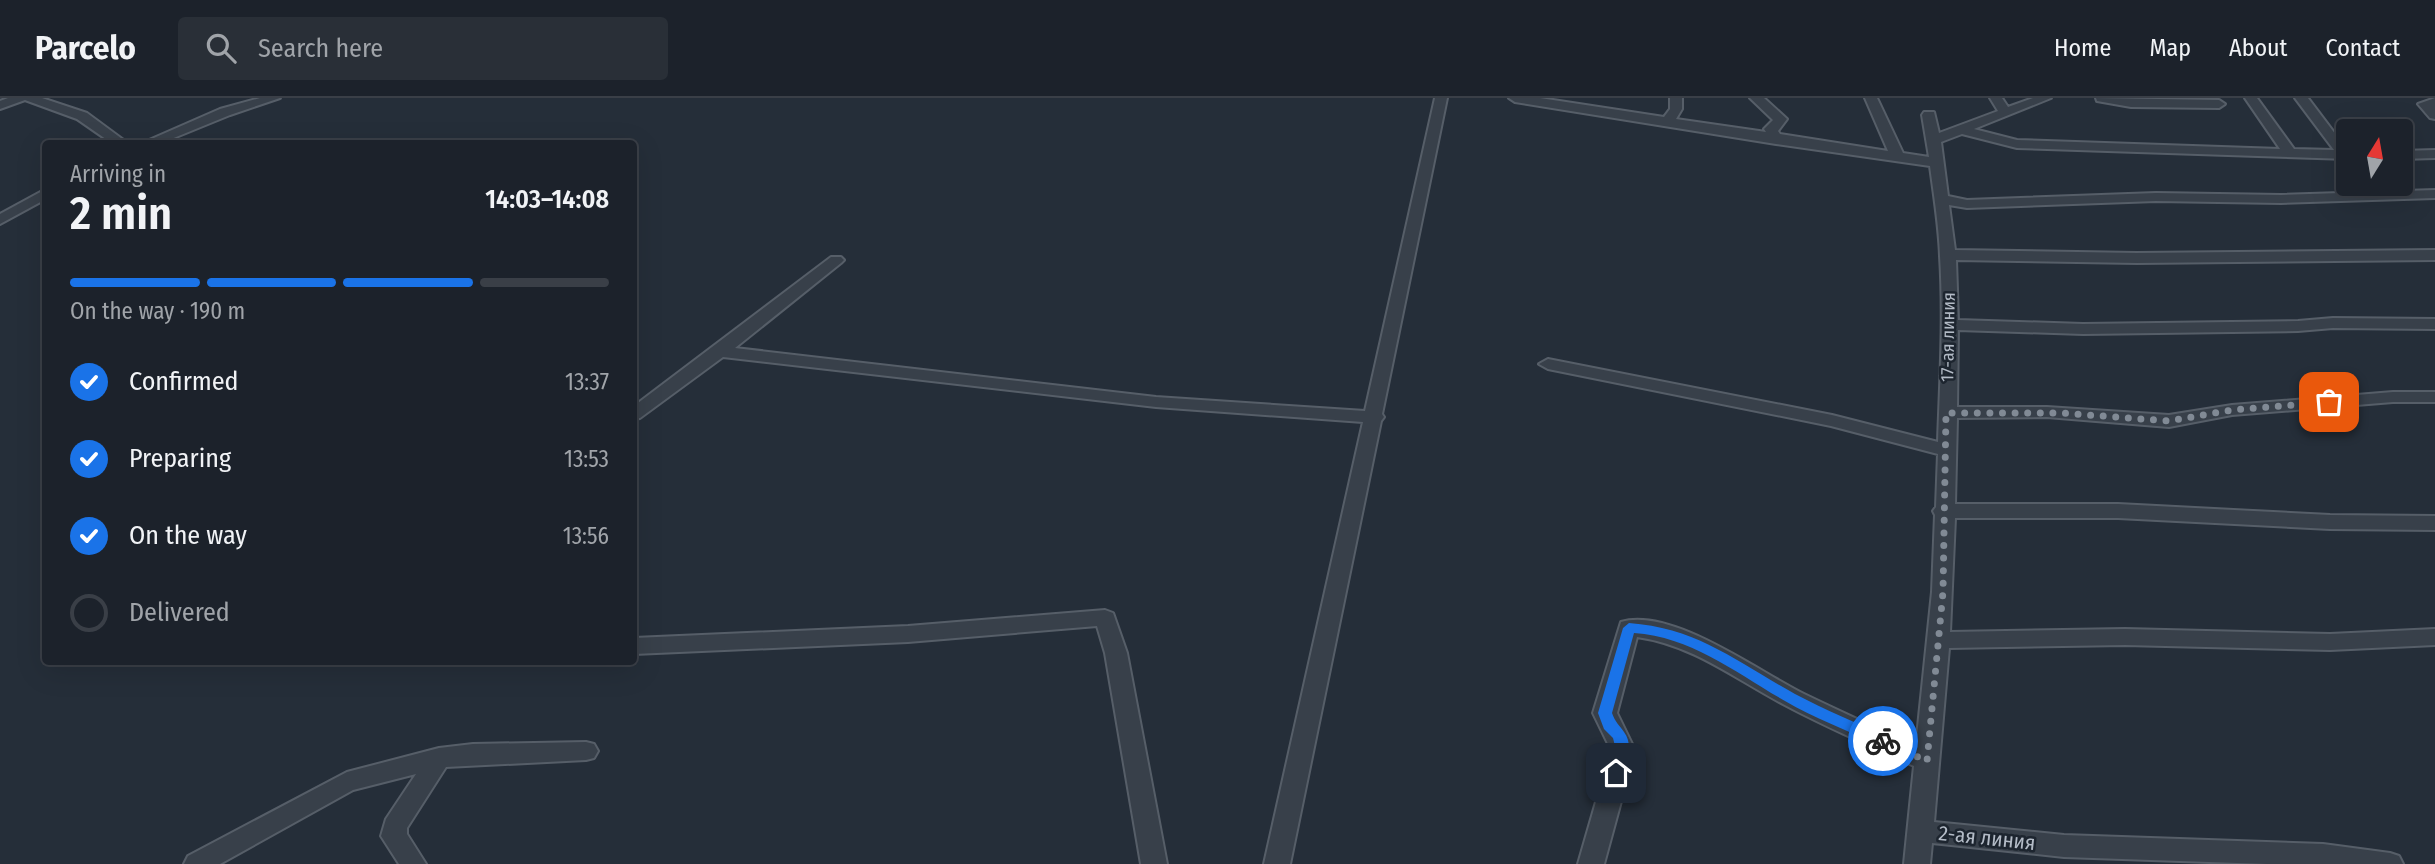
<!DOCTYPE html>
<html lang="en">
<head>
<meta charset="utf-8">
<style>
	body { margin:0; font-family:"Fira Sans Condensed",sans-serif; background:#292f37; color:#f1f3f6; height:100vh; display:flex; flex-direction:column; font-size:26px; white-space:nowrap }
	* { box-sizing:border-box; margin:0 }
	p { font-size:23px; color:#a0a4a9 }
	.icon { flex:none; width:38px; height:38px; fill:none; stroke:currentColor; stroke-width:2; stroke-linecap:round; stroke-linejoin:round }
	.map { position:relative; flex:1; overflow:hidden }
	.details { position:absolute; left:42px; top:42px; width:595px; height:525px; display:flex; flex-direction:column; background:#1c222b; border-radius:7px; box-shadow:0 7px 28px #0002,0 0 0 2px #3a3f47 }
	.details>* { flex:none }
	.needle { width:46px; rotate:11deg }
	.fabs { position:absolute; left:2336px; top:21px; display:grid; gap:14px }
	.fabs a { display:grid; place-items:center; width:77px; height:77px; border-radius:7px; background:#1c222b; box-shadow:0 7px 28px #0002,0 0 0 2px #3a3f47; font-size:35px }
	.pin { position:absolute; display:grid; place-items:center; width:60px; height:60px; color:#fff; margin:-30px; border-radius:14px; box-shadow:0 4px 10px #0006 }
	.courier { position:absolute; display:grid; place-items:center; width:70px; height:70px; margin:-35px; border:5px solid #1a73e8; border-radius:50%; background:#fff; color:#222; box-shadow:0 2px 9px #0007 }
	.headline em { font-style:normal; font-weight:600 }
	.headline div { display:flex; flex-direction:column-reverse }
	.headline { display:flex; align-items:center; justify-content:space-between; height:119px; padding:0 28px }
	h1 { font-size:46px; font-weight:600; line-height:52px }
	.bar { display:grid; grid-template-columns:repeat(4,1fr); gap:10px 7px; align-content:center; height:84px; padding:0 28px }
	.bar i { height:9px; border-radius:5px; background:#3a3f47 }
	.bar .on { background:#1a73e8 }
	.bar p { grid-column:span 4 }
	ol { padding:0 28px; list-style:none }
	li { display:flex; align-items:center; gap:21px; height:77px }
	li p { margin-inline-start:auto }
	li .icon { padding:7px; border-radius:50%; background:#1a73e8; color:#fff; stroke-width:4 }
	li:last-child { color:#a0a4a9 }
	li i { width:38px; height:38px; border:4px solid #3a3f47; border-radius:50% }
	header { display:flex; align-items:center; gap:42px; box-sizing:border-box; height:98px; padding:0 35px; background:#1c222b; border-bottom:2px solid #3a3f47 }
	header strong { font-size:33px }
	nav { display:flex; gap:38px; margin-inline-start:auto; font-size:24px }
	.search { width:490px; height:63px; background:#292f37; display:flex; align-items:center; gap:18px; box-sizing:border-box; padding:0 24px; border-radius:7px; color:#a0a4a9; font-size:26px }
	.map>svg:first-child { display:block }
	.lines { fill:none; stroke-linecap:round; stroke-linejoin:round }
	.minor-casing { stroke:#565e68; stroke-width:4 }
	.minor { fill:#38404a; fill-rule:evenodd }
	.route { fill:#1a73e8 }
	.done { stroke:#818a95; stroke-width:7; stroke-dasharray:0 12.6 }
	.labels { text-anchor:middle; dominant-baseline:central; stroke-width:5; stroke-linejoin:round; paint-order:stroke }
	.street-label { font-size:18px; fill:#b3bbc6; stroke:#1d252f }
	.near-street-label { font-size:21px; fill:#b3bbc6; stroke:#1d252f }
</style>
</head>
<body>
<header>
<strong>Parcelo</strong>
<div class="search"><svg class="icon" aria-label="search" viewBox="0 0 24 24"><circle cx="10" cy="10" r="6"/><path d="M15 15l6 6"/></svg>Search here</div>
<nav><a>Home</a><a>Map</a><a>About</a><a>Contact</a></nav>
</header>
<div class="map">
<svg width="2435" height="766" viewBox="0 0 2435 766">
	<rect width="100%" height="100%" fill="#252e39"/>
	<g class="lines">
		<defs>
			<g id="minor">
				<path d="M 8,0 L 42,0 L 87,15 L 129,46 L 113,46 L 77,21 L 25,2 L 0,11 L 0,3 Z"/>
				<path d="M 260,0 L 280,0 L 230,17 L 159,46 L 140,46 L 220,11 Z"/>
				<path d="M 1435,0 L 1447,0 L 1382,316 L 1384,319 L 1381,323 L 1290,766 L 1264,766 L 1363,324 L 1156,309 L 723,259 L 640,320 L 634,321 L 634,308 L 831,159 L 841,159 L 844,162 L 841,165 L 735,250 L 1156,299 L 1365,313 Z"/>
				<path d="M 1509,0 L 1540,0 L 1664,19 L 1670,11 L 1670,0 L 1682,0 L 1682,11 L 1676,21 L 1766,34 L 1764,31 L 1773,22 L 1750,0 L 1764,0 L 1787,21 L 1778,33 L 1780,36 L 1888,53 L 1865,0 L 1877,0 L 1903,55 L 1929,59 L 1922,17 L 1924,14 L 1934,14 L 1939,35 L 1998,13 L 1990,0 L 2002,0 L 2008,9 L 2033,0 L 2051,0 L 1974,31 L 2017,42 L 2280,51 L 2245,0 L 2257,0 L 2294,51 L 2334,52 L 2295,0 L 2308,0 L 2348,53 L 2348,61 L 2017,50 L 1962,36 L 1941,44 L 1948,98 L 1967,102 L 2156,95 L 2281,97 L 2435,92 L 2435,100 L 2281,105 L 2156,103 L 1967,110 L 1949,107 L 1955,152 L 2137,155 L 2435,152 L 2435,162 L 2137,165 L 1956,162 L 1958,222 L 2083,226 L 2298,223 L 2333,220 L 2435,221 L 2435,231 L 2333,230 L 2298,233 L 2083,236 L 1958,232 L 1957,309 L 2047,309 L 2169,317 L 2232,307 L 2393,294 L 2435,294 L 2435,304 L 2393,304 L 2232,317 L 2169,329 L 2047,319 L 1957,320 L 1955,406 L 2118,406 L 2330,417 L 2435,418 L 2435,432 L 2330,431 L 2118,420 L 1955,420 L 1950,534 L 2125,531 L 2330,536 L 2435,531 L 2435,547 L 2330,552 L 2125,547 L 1949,550 L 1934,724 L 2064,737 L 2323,746 L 2390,755 L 2399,758 L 2403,766 L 2267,766 L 2064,759 L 1932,745 L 1930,766 L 1904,766 L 1914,668 C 1870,648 1826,629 1783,606 C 1734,580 1693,547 1637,539 L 1617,615 L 1635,652 L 1604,766 L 1578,766 L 1611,652 L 1593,615 L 1621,524 C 1672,509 1759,574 1804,596 C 1841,614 1879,631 1916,648 L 1932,494 L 1935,417 L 1933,413 L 1936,409 L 1938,356 L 1831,328 L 1548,271 L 1539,266 L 1548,261 L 1832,317 L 1938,344 C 1940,284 1944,220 1940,158 C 1939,128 1934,98 1930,68 L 1776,46 L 1515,4 Z"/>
				<path d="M 2096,0 L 2219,2 L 2225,6 L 2219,10 L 2131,9 L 2097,3 Z"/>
				<path d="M 2435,0 L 2435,21 L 2430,20 L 2418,6 Z"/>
				<path d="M 2435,52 L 2435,60 L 2401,61 L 2401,53 Z"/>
				<path d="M 46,91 L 46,101 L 0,126 L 0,116 Z"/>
				<path d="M 1105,512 L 1113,515 L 1127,555 L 1167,766 L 1141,766 L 1105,555 L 1097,528 L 908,544 L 634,556 L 634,540 L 908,528 Z"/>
				<path d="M 586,644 L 594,646 L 598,653 L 594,660 L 586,662 L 446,669 L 407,730 L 407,736 L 426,766 L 399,766 L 381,738 L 386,721 L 416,676 L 353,692 L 220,766 L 184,766 L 188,758 L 347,674 L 439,650 L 473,646 Z"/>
			</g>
		</defs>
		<!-- minor casing -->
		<use href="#minor" class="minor-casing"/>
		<!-- minor -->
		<use href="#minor" class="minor"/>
	</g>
	<!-- route -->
	<path class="route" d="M 1629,525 C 1698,530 1737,564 1795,596 C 1825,612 1857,625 1888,639 L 1890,643 L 1888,647 L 1878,647 C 1847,632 1814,620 1785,603 C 1736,575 1692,539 1634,535 L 1612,615 C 1615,624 1619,627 1624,634 C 1634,647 1627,666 1621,679 L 1611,679 L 1609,675 L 1616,652 L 1613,640 L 1604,631 L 1598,615 L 1623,530 Z"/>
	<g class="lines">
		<!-- done -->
		<path class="done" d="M 1883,643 L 1927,663 L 1943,494 L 1946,315 L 2062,315 L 2169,323 L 2232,312 L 2329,304"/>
	</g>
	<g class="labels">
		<!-- street labels -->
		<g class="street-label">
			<text transform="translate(1948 239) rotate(-89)">17-ая линия</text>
		</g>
		<!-- near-street labels -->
		<g class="near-street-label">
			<text transform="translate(1987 740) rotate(6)">2-ая линия</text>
		</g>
	</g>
</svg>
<div class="fabs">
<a><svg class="needle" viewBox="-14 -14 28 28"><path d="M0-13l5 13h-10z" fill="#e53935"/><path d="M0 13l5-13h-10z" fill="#a0a4a9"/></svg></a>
</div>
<div class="pin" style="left:2329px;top:304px;background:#ea580c"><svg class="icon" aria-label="bag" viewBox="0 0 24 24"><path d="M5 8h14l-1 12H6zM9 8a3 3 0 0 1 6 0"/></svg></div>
<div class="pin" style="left:1616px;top:675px;background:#1f2937"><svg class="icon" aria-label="home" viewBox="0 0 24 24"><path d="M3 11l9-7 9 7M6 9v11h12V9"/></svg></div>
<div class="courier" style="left:1883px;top:643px"><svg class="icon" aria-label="bike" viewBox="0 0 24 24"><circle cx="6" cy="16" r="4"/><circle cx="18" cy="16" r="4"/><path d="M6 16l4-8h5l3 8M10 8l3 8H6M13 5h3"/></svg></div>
<section class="details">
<div class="headline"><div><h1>2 min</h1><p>Arriving in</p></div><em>14:03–14:08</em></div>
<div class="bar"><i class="on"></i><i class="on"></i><i class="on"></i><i></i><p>On the way · 190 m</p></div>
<ol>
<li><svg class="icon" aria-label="check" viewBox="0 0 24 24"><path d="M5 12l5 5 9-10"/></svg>Confirmed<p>13:37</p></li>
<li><svg class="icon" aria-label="check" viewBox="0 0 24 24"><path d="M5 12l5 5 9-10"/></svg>Preparing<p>13:53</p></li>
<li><svg class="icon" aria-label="check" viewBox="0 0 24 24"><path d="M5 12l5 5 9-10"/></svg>On the way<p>13:56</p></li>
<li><i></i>Delivered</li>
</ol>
</section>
</div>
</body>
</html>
